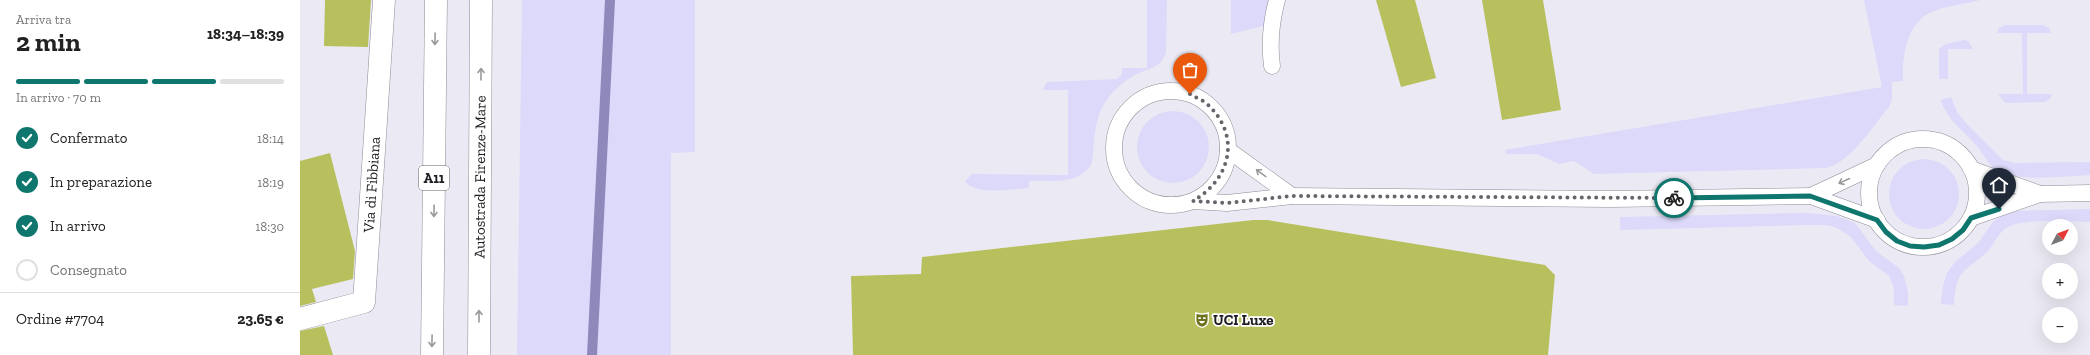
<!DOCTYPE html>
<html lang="it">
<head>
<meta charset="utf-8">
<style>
	body { margin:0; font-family:"Zilla Slab",serif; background:#f2f2f2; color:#222; height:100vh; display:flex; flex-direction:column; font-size:15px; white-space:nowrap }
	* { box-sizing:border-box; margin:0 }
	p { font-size:13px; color:#767676 }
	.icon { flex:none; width:22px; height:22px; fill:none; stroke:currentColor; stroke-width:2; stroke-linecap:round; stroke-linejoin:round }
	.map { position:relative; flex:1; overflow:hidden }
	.sheet { display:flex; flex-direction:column; background:#fff; width:300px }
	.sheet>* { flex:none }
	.needle { width:26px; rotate:49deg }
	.buttons { position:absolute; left:1742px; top:219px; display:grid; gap:8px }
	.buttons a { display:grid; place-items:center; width:36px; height:36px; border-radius:50%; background:#fff; box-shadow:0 4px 16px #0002; font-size:20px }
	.pin { position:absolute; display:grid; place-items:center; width:34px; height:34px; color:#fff; margin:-41px -17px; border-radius:50% 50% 50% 0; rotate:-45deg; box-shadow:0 0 4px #0007 }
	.pin .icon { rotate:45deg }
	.courier { position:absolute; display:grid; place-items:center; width:40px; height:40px; margin:-20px; border:3px solid #0f766e; border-radius:50%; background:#fff; color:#222; box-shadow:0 1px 5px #0007 }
	.headline em { font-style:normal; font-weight:800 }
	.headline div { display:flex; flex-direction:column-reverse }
	.headline { display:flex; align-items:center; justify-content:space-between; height:68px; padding:0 16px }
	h1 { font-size:26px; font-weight:800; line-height:30px }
	.bar { display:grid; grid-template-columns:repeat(4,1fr); gap:6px 4px; align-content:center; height:48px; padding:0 16px }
	.bar i { height:5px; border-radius:3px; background:#e0e0e0 }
	.bar .current { background:#0f766e }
	.bar p { grid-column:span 4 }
	.line { display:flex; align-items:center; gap:10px; padding:0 16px; border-top:1px solid #e0e0e0 }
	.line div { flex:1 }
	ol { padding:0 16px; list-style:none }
	li { display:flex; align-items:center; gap:12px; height:44px }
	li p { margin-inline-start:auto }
	li .icon { padding:4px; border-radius:50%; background:#0f766e; color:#fff; stroke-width:4 }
	li:last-child { color:#767676 }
	li i { width:22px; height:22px; border:2px solid #e0e0e0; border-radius:50% }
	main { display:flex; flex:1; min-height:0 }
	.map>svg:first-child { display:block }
	.green { fill:#dcd9fa }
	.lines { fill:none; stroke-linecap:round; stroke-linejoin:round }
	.stream { stroke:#8e88bb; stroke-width:10 }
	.building { fill:#b7c05d }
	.service-casing { stroke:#8d8c95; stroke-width:17 }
	.minor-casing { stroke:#8d8c95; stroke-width:23 }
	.motorway-casing { stroke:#8d8c95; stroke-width:23 }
	.service { stroke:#fff; stroke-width:16 }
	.minor { stroke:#fff; stroke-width:22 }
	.motorway { stroke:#fff; stroke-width:22 }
	.oneway { stroke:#9a9a9c }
	.done { stroke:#66656c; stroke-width:4; stroke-dasharray:0 7.2 }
	.route { stroke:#0f766e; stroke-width:5 }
	.labels { text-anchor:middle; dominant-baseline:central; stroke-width:3.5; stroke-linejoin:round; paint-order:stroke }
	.shield { fill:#fff; stroke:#626264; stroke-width:1 }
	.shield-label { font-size:14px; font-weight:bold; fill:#1f1e22 }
	.street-label { font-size:15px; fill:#1f1e22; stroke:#fff }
	.poi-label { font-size:15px; font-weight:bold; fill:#1f1e22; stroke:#fff; text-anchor:start }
</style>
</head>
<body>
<main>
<section class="sheet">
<div class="headline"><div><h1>2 min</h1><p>Arriva tra</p></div><em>18:34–18:39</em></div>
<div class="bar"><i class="current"></i><i class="current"></i><i class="current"></i><i></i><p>In arrivo · 70 m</p></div>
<ol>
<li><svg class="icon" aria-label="check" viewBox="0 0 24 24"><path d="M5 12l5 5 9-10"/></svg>Confermato<p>18:14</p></li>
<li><svg class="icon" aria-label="check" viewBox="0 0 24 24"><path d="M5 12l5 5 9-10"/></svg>In preparazione<p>18:19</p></li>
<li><svg class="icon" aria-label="check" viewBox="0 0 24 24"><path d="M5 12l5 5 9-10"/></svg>In arrivo<p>18:30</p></li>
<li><i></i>Consegnato</li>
</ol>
<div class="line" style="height:52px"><div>Ordine #7704</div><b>23.65 €</b></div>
</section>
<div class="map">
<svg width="1790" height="355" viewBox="0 0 1790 355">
	<rect width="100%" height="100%" fill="#ebeaf4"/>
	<!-- green -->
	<g class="green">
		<path d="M 222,0 L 395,0 L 395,152 L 371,153 L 371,355 L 217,355 Z"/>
		<path d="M 847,0 L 867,0 L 866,53 C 860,69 848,68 835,75 C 824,81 813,90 806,101 C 793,120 795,142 792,163 C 779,186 751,180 729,181 L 729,188 C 712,189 674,196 665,181 L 672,174 L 768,175 L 768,90 L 743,90 L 746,83 L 748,82 L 817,79 L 822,74 L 822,68 L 847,68 Z"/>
		<path d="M 931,0 L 972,0 L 967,25 L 931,34 Z"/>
		<path d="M 1564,0 L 1680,0 C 1666,4 1651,5 1637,10 C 1607,19 1602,54 1603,81 L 1592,82 L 1592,99 L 1589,107 C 1572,127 1551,162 1526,168 L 1294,174 L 1274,161 L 1259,164 L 1237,154 L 1206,154 L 1205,150 L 1582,87 Z"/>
		<path d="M 1705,25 L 1743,25 L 1749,28 L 1751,33 L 1727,33 L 1727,94 L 1752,94 L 1750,99 L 1745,102 L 1705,103 L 1698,94 L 1723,94 L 1722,33 L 1697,33 L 1699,28 Z"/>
		<path d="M 1664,40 L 1668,41 L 1673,49 L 1648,49 L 1648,79 L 1639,79 L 1639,49 L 1646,44 Z"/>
		<path d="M 1651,97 L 1657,112 L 1667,124 L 1703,160 L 1715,163 L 1790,162 L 1790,175 C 1767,176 1714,183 1695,169 C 1687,163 1682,151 1674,143 C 1658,125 1651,124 1640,100 Z"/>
		<circle cx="873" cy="147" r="36"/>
		<circle cx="1624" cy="194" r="35"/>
		<path d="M 1790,209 L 1790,222 C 1770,222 1720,217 1705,229 C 1696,235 1694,246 1686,253 C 1662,274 1656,270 1654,305 L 1641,304 L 1643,286 L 1647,273 L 1655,262 L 1678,243 L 1693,222 L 1703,215 L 1714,211 Z"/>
		<path d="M 1506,213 L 1537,216 L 1555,223 L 1576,251 L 1599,268 L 1604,276 L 1608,292 L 1608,306 L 1594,305 L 1594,288 L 1589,276 L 1569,261 L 1551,237 L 1535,227 L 1526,225 L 1507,225 L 1320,230 L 1320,217 Z"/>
	</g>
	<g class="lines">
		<!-- stream -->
		<path class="stream" d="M 292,355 L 310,0"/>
	</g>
	<!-- building -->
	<g class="building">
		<path d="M 25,0 L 71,0 L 68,47 L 24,46 Z"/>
		<path d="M 1076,0 L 1115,0 L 1136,78 L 1101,87 Z"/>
		<path d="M 1182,0 L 1243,0 L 1261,110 L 1202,120 Z"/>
		<path d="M 30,153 L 55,251 L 53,279 L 12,289 L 16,302 L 0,306 L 0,161 Z"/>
		<path d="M 953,220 L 967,220 L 1245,265 L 1255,275 L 1248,355 L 553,355 L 551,276 L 621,274 L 622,257 Z"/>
		<path d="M 24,326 L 33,355 L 0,355 L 0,331 Z"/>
	</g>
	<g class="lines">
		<defs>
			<g id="service">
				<path d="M 972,66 C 969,43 971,22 977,0"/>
				<circle cx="871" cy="148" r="57"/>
				<circle cx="1623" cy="193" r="54"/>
				<path d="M 928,150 L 992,196"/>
				<path d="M 1671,169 L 1740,194"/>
				<path d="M 1511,196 L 1577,165"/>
				<path d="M 893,201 L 927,203 L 992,196 L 1311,199 L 1511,196 L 1577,220"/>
				<path d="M 1671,218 L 1740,194 L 1790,193"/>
			</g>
			<g id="minor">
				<path id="s1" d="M 0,319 L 64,302 L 84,0"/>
			</g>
			<g id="motorway">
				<path d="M 132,355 L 136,0"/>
				<path id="s2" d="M 179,355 L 181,0"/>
			</g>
		</defs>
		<!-- service casing -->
		<use href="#service" class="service-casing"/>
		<!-- minor casing -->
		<use href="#minor" class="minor-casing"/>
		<!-- motorway casing -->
		<use href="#motorway" class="motorway-casing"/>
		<!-- service -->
		<use href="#service" class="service"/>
		<!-- minor -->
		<use href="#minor" class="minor"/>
		<!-- motorway -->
		<use href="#motorway" class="motorway"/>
	</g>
	<!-- one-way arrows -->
	<defs><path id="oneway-shaft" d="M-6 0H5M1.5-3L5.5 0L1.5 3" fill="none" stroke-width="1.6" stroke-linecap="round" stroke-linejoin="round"/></defs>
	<g class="oneway">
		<use href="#oneway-shaft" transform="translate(135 39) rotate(91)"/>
		<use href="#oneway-shaft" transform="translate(181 74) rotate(-90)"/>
		<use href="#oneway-shaft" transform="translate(961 173) rotate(-144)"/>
		<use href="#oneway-shaft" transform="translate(1544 181) rotate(155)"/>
		<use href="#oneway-shaft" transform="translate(134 211) rotate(91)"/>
		<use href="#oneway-shaft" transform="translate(179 316) rotate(-90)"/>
		<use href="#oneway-shaft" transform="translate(132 341) rotate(91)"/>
	</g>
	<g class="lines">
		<!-- done -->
		<path class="done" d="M 890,94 C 895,97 902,100 906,103 C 942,135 931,179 893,201 L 927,203 L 992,196 L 1374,198"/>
		<!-- route -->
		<path class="route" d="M 1374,198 L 1510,196 L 1577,220 L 1586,232 L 1597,241 L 1610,246 L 1624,247 L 1639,245 L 1652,239 L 1663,230 L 1671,218 L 1699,209"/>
	</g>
	<!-- icons -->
	<defs>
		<symbol id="theatre-bare" viewBox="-9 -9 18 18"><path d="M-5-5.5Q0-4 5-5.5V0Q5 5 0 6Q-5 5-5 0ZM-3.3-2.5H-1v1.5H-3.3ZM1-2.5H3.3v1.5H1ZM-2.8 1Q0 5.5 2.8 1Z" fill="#6e741d" stroke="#fff" stroke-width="2.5" paint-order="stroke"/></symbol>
	</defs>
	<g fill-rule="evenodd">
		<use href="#theatre-bare" x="892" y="310" width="20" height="20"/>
	</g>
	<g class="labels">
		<!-- shield labels -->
		<rect class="shield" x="119" y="166" width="30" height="24" rx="3"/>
		<g class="shield-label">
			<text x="134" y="178">A11</text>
		</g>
		<!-- street labels -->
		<g class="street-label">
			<text stroke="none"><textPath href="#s2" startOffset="178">Autostrada Firenze-Mare</textPath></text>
			<text stroke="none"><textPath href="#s1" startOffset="184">Via di Fibbiana</textPath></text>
		</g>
		<!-- poi labels -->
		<g class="poi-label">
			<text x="913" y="320">UCI Luxe</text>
		</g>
	</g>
</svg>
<div class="buttons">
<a><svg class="needle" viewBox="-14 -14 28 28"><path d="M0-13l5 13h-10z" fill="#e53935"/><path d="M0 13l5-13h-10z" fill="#767676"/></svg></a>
<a>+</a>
<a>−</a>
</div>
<div class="pin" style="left:890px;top:94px;background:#ea580c"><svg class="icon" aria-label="bag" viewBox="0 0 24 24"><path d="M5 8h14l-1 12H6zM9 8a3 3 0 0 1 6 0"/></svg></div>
<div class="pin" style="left:1699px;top:209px;background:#1f2937"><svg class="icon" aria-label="home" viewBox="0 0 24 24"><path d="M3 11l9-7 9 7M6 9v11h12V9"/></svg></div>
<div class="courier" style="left:1374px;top:198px"><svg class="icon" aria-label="bike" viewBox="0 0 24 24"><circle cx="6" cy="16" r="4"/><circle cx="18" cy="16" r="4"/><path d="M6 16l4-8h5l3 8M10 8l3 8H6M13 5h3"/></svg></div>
</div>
</main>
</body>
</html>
